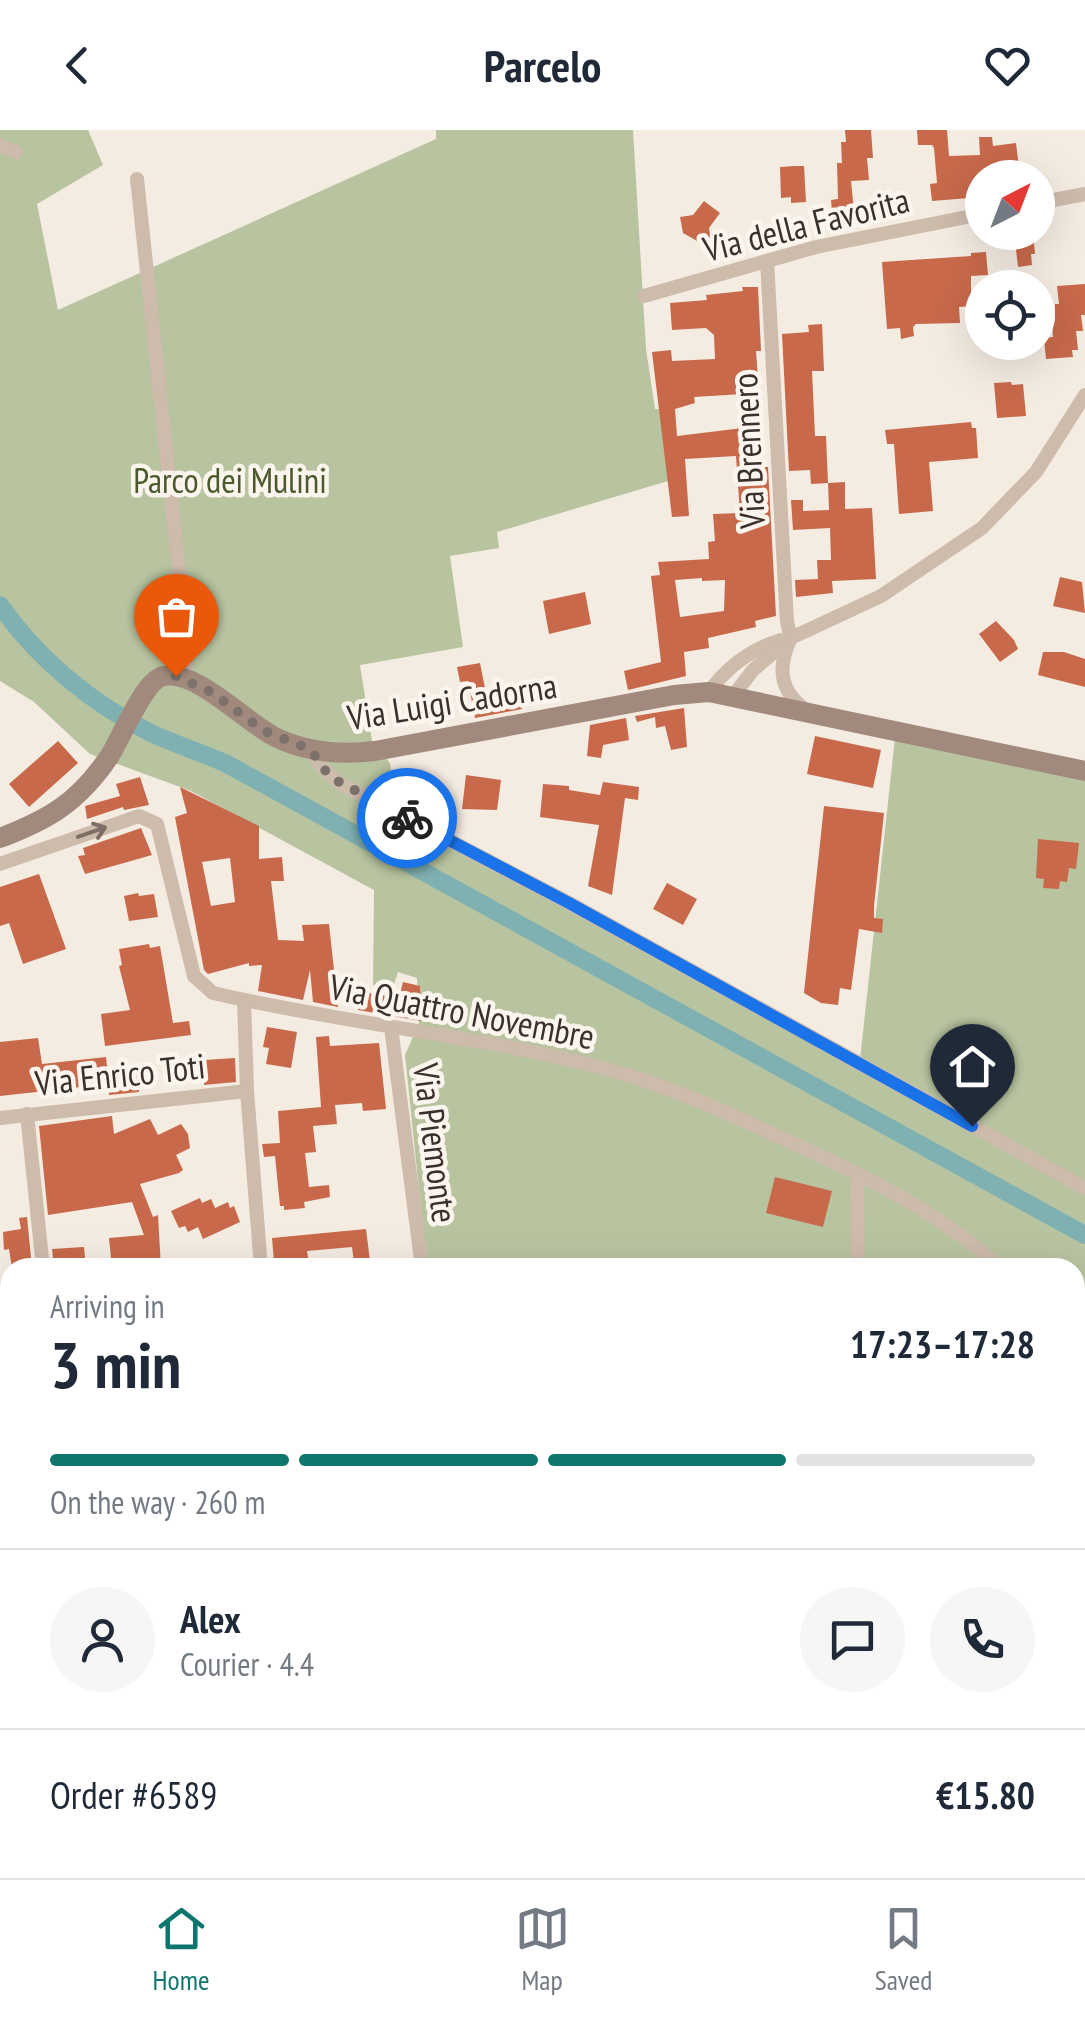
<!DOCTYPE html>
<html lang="en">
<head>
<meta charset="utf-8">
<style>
	body { margin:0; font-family:"PT Sans Narrow",sans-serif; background:#f6f6f7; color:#1f2937; height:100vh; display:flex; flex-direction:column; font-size:38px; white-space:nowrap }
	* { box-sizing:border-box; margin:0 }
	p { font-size:32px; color:#747a83 }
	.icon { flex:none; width:55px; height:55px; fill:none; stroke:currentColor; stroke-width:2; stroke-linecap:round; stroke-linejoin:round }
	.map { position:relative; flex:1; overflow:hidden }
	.side { position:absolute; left:0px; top:1128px; width:1085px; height:622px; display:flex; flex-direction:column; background:#fff; border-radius:30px 30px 0 0; box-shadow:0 10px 40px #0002 }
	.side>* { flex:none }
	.needle { width:65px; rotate:42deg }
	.buttons { position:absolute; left:965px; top:30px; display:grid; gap:20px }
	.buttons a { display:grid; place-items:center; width:90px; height:90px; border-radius:50%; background:#fff; box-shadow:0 10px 40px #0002; font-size:50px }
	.pin { position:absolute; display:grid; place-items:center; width:85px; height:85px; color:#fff; margin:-102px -42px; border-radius:50% 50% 50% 0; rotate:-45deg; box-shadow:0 0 10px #0007 }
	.pin .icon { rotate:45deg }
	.courier { position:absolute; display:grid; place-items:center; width:100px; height:100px; margin:-50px; border:8px solid #1a73e8; border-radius:50%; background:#fff; color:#222; box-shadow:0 2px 12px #0007 }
	.overview em { font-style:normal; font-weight:700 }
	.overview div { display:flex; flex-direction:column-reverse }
	.overview { display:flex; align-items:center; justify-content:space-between; height:170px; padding:0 50px }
	h1 { font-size:65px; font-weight:700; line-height:75px }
	.bar { display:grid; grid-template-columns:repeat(4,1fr); gap:15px 10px; align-content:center; height:120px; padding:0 50px }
	.bar i { height:12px; border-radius:8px; background:#e0e1e3 }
	.bar .selected { background:#0f766e }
	.bar p { grid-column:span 4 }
	.line { display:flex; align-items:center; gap:25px; padding:0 50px; border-top:2px solid #e0e1e3 }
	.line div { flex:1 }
	.round { display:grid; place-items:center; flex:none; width:105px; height:105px; border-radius:52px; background:#f6f6f7 }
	header { display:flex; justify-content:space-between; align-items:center; height:130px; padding:0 50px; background:#fff; font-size:45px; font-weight:700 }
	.menu { display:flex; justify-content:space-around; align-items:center; height:140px; border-top:2px solid #e0e1e3; background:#fff; font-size:28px; color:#747a83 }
	.menu a { display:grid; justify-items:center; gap:5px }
	.menu .selected { color:#0f766e }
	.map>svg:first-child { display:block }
	.green { fill:#b8c4a0 }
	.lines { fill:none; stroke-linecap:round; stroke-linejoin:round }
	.canal { stroke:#7fb0b2; stroke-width:18 }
	.building { fill:#c8694b; fill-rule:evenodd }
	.street { stroke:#cdbbac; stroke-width:14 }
	.secondary { stroke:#a18a7d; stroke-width:20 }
	.oneway { stroke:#7d6f65 }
	.done { stroke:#7c716b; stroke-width:10; stroke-dasharray:0 18 }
	.route { stroke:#1a73e8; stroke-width:12 }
	.labels { text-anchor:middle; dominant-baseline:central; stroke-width:9; stroke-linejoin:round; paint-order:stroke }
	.street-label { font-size:35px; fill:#3b302b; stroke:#fbf5ee }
	.park-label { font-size:35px; fill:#4a5a2e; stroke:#fbf5ee }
</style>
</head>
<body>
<header><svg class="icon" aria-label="back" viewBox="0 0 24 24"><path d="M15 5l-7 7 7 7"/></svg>Parcelo<svg class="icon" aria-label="heart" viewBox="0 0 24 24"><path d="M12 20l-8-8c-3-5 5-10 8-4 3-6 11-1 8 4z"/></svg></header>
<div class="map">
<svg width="1085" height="1748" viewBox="0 0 1085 1748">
	<rect width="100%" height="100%" fill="#f4ebe1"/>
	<!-- green -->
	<path class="green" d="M 0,0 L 88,0 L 103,35 L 37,74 L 58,180 L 436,9 L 436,0 L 633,0 L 646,219 L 655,279 L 660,279 L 668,351 L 497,402 L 499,418 L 450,426 L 463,517 L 360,535 L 372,611 L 390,633 L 394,663 L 385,680 L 859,939 L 895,608 L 1085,649 L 1085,1748 L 873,1748 L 873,1740 L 1075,1740 L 1075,1138 L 427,1137 L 405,925 L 419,893 L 417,848 L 398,842 L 392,860 L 373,855 L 374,760 L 191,661 L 90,624 L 34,572 L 0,551 Z"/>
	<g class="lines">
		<!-- canal -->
		<path class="canal" d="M 0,475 C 36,527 91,573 147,601 C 173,614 201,622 227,634 L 1085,1105"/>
	</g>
	<!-- building -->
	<g class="building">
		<path d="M 845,0 L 871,0 L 873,28 L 867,28 L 869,50 L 851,51 L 855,91 L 833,94 L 831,70 L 838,69 L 837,33 L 842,33 L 841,12 L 846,12 Z"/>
		<path d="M 917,0 L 947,0 L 949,26 L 980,25 L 979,7 L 992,7 L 993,16 L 1016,13 L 1020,46 L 982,48 L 982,67 L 932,71 L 930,54 L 937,53 L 934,18 L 932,15 L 918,15 Z"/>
		<path d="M 795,36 L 804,36 L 806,72 L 791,73 L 791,67 L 781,68 L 780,37 Z"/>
		<path d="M 704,71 L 720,83 L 709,98 L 711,110 L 699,112 L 683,103 L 680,87 L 693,85 Z"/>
		<path d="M 1014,102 L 1033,102 L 1035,124 L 1031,124 L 1032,135 L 1018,137 Z"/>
		<path d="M 986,122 L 988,145 L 971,146 L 971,176 L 959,177 L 960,193 L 916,194 L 913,197 L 914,206 L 901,209 L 900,198 L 887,199 L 882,132 L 971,126 L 971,123 Z"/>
		<path d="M 1085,154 L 1085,185 L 1081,185 L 1083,201 L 1076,201 L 1078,220 L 1072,220 L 1073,227 L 1046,229 L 1044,208 L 1053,207 L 1052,191 L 1055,191 L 1055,174 L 1059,174 L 1057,156 Z"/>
		<path d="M 742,157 L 758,157 L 761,221 L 756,221 L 759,263 L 694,267 L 695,273 L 675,279 L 677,306 L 751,297 L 753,337 L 768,337 L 776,486 L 755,491 L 756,497 L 708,508 L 709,518 L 684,522 L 686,546 L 628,560 L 624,541 L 661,532 L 651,446 L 660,445 L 658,432 L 709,429 L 708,412 L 715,411 L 713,384 L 740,383 L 736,326 L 685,329 L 689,386 L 672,387 L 652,222 L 671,220 L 672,231 L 715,229 L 714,205 L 706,198 L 672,200 L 670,173 L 707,170 L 706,165 L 743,161 ZM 702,448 L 702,451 L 725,450 L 724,481 L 680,487 L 675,450 Z"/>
		<path d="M 822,194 L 824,241 L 812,241 L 815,306 L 826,306 L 828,353 L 845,352 L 845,379 L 872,378 L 876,449 L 832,451 L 833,463 L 796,467 L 795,450 L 818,449 L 817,430 L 831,430 L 830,398 L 793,400 L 791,370 L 803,370 L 803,381 L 829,380 L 828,353 L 811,354 L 810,340 L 789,341 L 782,204 L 809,202 L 808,195 Z"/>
		<path d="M 1011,252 L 1012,255 L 1023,254 L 1026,286 L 997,288 L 994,253 Z"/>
		<path d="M 971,292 L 972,298 L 976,298 L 978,328 L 929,332 L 933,381 L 899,384 L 894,314 L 887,314 L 885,300 Z"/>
		<path d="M 1060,447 L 1082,452 L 1085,483 L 1053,476 Z"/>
		<path d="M 585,462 L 591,494 L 549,504 L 543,471 Z"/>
		<path d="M 996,491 L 1014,510 L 1018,519 L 1000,532 L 979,504 Z"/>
		<path d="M 1043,522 L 1064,522 L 1085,529 L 1085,557 L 1038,545 Z"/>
		<path d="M 480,533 L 488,573 L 520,567 L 522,579 L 475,588 L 468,551 L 460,552 L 457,537 Z"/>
		<path d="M 684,578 L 687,617 L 671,620 L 665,596 L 656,598 L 655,587 L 637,592 L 635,586 Z"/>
		<path d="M 626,588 L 629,610 L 603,615 L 601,628 L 587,626 L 590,595 Z"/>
		<path d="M 815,606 L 881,620 L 873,658 L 807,644 Z"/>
		<path d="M 58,611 L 78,633 L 29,677 L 9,654 Z"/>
		<path d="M 466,645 L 501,650 L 497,680 L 462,679 Z"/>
		<path d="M 140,647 L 149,675 L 124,680 L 123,677 L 87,689 L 85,676 L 120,666 L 116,654 Z"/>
		<path d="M 603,652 L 639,657 L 638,670 L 625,668 L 612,765 L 588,756 L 599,695 L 540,687 L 543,654 L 569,656 L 569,660 L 600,665 Z"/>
		<path d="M 180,657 L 259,696 L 259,729 L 282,727 L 284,751 L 271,751 L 278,810 L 304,811 L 302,795 L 329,794 L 338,877 L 313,872 L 310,840 L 303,870 L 258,861 L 262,835 L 249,836 L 249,833 L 208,844 L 204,840 L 175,687 L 187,683 ZM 230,728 L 235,772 L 211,776 L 202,732 Z"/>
		<path d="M 824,676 L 884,683 L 874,776 L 874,788 L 883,789 L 882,803 L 859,799 L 851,860 L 840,858 L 838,875 L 821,873 L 804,863 Z"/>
		<path d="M 141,698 L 152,725 L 85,744 L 78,726 L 85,725 L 83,718 Z"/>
		<path d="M 1038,709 L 1079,713 L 1076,739 L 1069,738 L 1067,752 L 1060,751 L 1059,759 L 1043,758 L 1044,749 L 1036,748 Z"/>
		<path d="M 39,744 L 66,819 L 23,834 L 9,793 L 0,796 L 0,757 Z"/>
		<path d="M 667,753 L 697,769 L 683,795 L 653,779 Z"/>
		<path d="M 138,763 L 139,766 L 154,764 L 158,787 L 129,791 L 124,766 Z"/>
		<path d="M 149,814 L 150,818 L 160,816 L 173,893 L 189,891 L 191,905 L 105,916 L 101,884 L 130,880 L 119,836 L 122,835 L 119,819 Z"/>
		<path d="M 403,852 L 420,856 L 421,891 L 358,880 L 357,861 L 399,868 Z"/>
		<path d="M 267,897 L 297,902 L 291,938 L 266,934 L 269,918 L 263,917 Z"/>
		<path d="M 329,906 L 330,916 L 379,913 L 386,979 L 363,981 L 362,973 L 335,975 L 337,994 L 313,996 L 316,1022 L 305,1023 L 309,1057 L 329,1055 L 330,1067 L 304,1072 L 305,1078 L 284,1080 L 284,1076 L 280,1076 L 275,1026 L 264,1027 L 262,1014 L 280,1013 L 278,981 L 321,977 L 316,907 Z"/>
		<path d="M 38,908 L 42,934 L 106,927 L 108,946 L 140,942 L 139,962 L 109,965 L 108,954 L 0,966 L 0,912 Z"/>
		<path d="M 235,928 L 236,952 L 204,955 L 205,930 Z"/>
		<path d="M 112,986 L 114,1004 L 150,989 L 158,1005 L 181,994 L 188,1004 L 190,1018 L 176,1025 L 183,1040 L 179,1043 L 140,1054 L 153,1087 L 158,1085 L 161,1138 L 112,1138 L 109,1108 L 144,1105 L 132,1072 L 48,1085 L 39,996 Z"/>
		<path d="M 775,1047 L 832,1061 L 823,1097 L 766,1083 Z"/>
		<path d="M 200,1068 L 202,1073 L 211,1069 L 215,1078 L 228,1072 L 230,1078 L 234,1076 L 240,1092 L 203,1109 L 198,1097 L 188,1102 L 185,1096 L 179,1098 L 171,1081 Z"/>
		<path d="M 27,1087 L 32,1138 L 12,1138 L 9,1119 L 4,1120 L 3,1102 L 21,1099 L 19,1088 Z"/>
		<path d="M 366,1099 L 370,1131 L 354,1133 L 352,1117 L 307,1121 L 310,1138 L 280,1138 L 279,1131 L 274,1132 L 272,1108 Z"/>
		<path d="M 84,1117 L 86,1138 L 54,1138 L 52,1119 Z"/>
	</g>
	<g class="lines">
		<!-- street -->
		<g class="street">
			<path d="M 0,15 L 15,22"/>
			<path d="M 137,49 L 185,497 L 186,549"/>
			<path d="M 1038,73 L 1085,64"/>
			<path d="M 767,131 L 787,492 L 791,508"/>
			<path d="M 644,166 L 816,117 L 982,84"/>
			<path d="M 791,508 C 777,537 779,561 806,580"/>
			<path d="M 709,562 C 727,537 751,519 781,510"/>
			<path d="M 733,566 L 753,540 L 791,508 L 881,466 L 982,398 L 1036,342 L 1085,265"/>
			<path d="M 310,619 L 322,638 L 341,654 L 569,773 L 1085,1058"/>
			<path d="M 0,734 L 139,686 L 157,694 L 194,846 L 213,863 C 337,892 464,904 587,934 C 656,950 722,980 786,1010 C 862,1045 938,1081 1001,1138"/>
			<path d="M 244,870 L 247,961 L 261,1138"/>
			<path d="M 391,897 L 422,1138"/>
			<path d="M 27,984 L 43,1138"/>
			<path d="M 0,988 L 247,961"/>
			<path d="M 857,1044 L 858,1138"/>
			<path d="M 1075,1204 L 1085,1213"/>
			<path d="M 0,1246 L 10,1244"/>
			<path d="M 0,1737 L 10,1737"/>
			<path d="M 130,1740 L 130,1748"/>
			<path d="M 358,1740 L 358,1748"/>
			<path d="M 683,1745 L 864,1744"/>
			<path d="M 439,1747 L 611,1745"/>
		</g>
		<!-- secondary -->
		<path class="secondary" d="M 0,708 C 50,689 78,672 109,627 C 121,609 144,549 164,546 C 198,540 247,594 277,608 C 309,623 342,625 375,621 L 674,565 L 709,562 L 1085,641"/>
	</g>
	<!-- one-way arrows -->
	<defs><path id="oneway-shaft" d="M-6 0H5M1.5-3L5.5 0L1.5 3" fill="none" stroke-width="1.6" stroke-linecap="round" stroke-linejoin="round" transform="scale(2.5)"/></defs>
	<use class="oneway" href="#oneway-shaft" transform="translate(92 702) rotate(-19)"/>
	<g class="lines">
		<!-- done -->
		<path class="done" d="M 176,546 L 211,562 L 264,601 L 310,619 L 330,647 L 407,688"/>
		<!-- route -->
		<path class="route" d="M 407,688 L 569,773 L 972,996"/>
	</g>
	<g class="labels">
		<!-- street labels -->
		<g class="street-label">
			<text transform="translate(806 94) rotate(-14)">Via della Favorita</text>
			<text transform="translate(748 321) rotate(-93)">Via Brennero</text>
			<text transform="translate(452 571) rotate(-9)">Via Luigi Cadorna</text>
			<text transform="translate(462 881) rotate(11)">Via Quattro Novembre</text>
			<text transform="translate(120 944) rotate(-6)">Via Enrico Toti</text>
			<text transform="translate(436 1013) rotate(83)">Via Piemonte</text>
		</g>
		<!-- park labels -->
		<g class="park-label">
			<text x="230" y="350">Parco dei Mulini</text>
		</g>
	</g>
</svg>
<div class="buttons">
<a><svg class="needle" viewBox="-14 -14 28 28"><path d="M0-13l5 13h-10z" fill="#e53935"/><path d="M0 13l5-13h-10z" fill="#747a83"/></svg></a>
<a><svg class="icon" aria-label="locate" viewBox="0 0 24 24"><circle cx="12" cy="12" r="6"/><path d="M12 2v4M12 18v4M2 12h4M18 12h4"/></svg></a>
</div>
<div class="pin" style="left:176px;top:546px;background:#ea580c"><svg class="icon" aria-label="bag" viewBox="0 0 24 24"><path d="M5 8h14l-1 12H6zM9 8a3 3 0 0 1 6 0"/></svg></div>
<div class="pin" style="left:972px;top:996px;background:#1f2937"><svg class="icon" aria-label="home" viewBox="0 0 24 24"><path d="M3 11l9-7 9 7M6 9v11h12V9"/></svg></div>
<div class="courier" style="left:407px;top:688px"><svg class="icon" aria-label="bike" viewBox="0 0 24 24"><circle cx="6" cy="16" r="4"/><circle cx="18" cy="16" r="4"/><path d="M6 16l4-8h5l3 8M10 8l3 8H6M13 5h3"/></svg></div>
<section class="side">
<div class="overview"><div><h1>3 min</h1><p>Arriving in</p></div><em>17:23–17:28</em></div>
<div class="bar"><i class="selected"></i><i class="selected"></i><i class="selected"></i><i></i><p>On the way · 260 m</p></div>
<div class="line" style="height:180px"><a class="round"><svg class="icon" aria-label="person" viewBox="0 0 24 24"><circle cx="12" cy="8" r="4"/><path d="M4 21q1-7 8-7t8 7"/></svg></a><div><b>Alex</b><p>Courier · 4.4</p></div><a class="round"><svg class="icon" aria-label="chat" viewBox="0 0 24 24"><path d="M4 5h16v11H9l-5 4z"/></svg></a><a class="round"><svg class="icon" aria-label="phone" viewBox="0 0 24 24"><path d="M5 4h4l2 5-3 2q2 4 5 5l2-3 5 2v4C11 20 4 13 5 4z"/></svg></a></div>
<div class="line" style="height:130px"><div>Order #6589</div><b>€15.80</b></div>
</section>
</div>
<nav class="menu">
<a class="selected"><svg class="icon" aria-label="home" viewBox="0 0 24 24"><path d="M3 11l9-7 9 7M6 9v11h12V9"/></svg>Home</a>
<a><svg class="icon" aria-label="map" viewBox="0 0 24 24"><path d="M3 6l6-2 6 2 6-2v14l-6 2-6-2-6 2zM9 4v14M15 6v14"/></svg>Map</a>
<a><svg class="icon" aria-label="saved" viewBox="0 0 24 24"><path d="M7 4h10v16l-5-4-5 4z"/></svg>Saved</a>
</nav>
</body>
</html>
